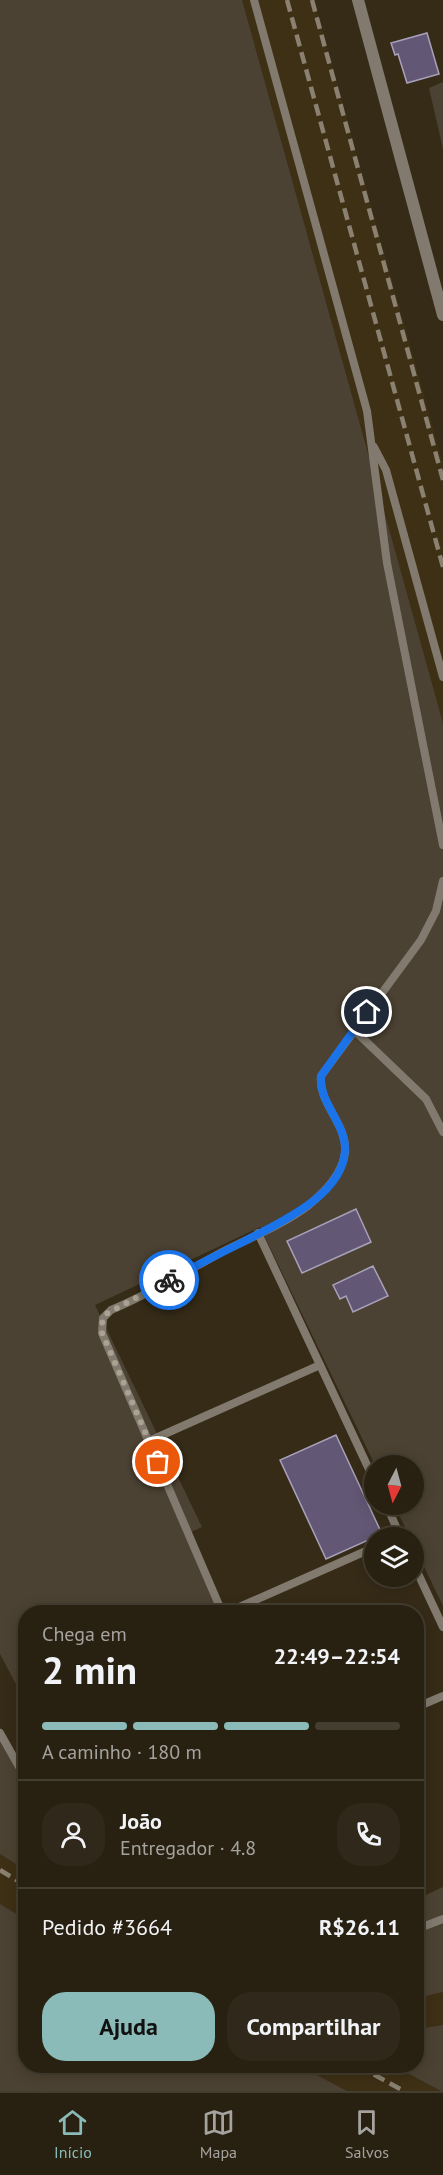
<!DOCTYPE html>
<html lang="pt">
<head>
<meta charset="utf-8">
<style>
	body { margin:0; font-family:"PT Sans",sans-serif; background:#30281a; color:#f1f3f6; height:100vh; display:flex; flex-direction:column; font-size:22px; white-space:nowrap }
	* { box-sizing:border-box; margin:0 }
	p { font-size:20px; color:#a5a39f }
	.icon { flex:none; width:33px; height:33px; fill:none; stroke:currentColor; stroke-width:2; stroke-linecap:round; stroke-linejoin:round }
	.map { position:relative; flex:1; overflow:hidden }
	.details { position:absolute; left:18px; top:1605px; width:406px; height:468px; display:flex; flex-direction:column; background:#282011; border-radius:24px; box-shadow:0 3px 15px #0003,0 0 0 2px #443e31 }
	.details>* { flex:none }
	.needle { width:39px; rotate:186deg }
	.controls { position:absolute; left:364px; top:1455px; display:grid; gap:12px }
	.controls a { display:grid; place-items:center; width:60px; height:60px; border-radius:50%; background:#282011; box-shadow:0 3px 15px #0003,0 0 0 2px #443e31; font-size:30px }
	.pin { position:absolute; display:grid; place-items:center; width:51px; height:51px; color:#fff; margin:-26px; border:3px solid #fff; border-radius:50%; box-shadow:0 2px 6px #0007 }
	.courier { position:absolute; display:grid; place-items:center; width:60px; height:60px; margin:-30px; border:4px solid #1a73e8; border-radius:50%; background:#fff; color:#222; box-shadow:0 2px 8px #0007 }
	.headline em { font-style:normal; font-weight:700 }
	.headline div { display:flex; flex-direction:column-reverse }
	.headline { display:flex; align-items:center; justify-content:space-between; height:102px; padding:0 24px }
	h1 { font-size:39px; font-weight:700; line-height:45px }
	.bar { display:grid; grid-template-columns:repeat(4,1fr); gap:9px 6px; align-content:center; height:72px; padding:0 24px }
	.bar i { height:8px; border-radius:4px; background:#443e31 }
	.bar .active { background:#8bbbb9 }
	.bar p { grid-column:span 4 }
	.line { display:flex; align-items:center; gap:15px; padding:0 24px; border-top:2px solid #443e31 }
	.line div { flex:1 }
	.round { display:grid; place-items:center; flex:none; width:63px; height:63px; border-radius:24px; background:#30281a }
	.action { display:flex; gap:12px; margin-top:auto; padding:12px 24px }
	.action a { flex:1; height:69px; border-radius:24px; background:#8bbbb9; color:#111; font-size:24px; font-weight:700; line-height:69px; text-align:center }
	.action a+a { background:#30281a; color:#f1f3f6 }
	.tabs { display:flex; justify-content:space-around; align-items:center; height:84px; border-top:2px solid #443e31; background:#282011; font-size:16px; color:#a5a39f }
	.tabs a { display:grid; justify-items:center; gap:3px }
	.tabs .active { color:#8bbbb9 }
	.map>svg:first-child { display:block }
	.built { fill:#3e3015 }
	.green { fill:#4c4233 }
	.building { fill:#625875; stroke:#a8a1b9; stroke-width:1.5 }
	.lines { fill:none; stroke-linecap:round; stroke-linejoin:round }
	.service { stroke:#827a6e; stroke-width:8 }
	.tertiary { stroke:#827a6e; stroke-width:12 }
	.rail { stroke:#8a8171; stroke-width:4.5; stroke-dasharray:12 6; stroke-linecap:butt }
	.done { stroke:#aaa293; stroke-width:6; stroke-dasharray:0 10.8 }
	.route { stroke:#1a73e8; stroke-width:8 }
</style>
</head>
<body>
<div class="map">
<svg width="443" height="2091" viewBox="0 0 443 2091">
	<rect width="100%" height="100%" fill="#362b17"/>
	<!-- built -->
	<g class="built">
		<path d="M 242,0 L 314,0 L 443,463 L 443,723 Z"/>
		<path d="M 0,1854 L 25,1870 L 25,1919 L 0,1904 Z"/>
		<path d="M 443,1992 L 443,2025 L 417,2029 L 417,1998 Z"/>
		<path d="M 300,2066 L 394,2066 L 441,2091 L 347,2091 Z"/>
	</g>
	<!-- green -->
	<g class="green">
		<path d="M 0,0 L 242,0 L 443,723 L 443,1606 L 414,1546 L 414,1538 L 410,1537 L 394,1505 L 414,1504 L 414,1466 L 375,1465 L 260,1227 L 95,1305 L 202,1527 L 187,1534 L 224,1612 L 26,1612 L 25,1701 L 0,1654 Z"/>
		<path d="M 443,82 L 443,149 L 429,88 Z"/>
		<path d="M 0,1728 L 25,1771 L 25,1870 L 0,1854 Z"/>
		<path d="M 443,1887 L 443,1992 L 417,1998 L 417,1899 Z"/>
		<path d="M 0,1904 L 25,1919 L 26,2066 L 300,2066 L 347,2091 L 0,2091 Z"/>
		<path d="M 443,2025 L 443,2091 L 441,2091 L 394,2066 L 417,2066 L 417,2029 Z"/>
	</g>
	<!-- building -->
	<g class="building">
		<path d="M 427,33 L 439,74 L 407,83 L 398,54 L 395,55 L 391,43 Z"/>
		<path d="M 356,1209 L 371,1242 L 302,1273 L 287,1241 Z"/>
		<path d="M 373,1266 L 388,1296 L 353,1312 L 346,1296 L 340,1299 L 333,1285 Z"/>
		<path d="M 336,1435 L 382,1534 L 326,1559 L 280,1460 Z"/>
	</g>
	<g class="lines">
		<!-- service -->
		<g class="service">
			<path d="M 254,0 L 367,411 L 387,563 L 443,845"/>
			<path d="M 374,447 L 386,470 L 443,677"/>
			<path d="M 354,1030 L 426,1099 L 443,1132"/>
			<path d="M 258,1233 L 375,1482"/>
			<path d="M 149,1441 L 320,1365"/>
			<path d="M 386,1504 L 401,1538"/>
			<path d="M 414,1565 L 443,1627"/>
			<path d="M 222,1612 L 102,1333 L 103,1318 L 111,1310 C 150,1294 187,1271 224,1251 C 252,1237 284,1224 309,1205 C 324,1192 342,1175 345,1153 C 348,1124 318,1104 321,1076 L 421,940 L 436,911 L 443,881"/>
			<path d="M 228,1612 L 375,1547"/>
			<path d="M 417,1707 L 443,1696"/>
			<path d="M 0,1733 L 26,1779"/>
			<path d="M 417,1929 L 443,1919"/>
		</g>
		<!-- tertiary -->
		<path class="tertiary" d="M 358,0 L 443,315"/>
		<!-- rail -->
		<g class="rail">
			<path d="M 287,0 L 443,567"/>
			<path d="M 312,0 L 443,480"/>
			<path d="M 0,1870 L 26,1886"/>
			<path d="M 358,2066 L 404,2091"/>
		</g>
	</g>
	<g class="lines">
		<!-- done -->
		<path class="done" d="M 158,1462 L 102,1333 L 102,1323 L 106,1314 L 169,1280"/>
		<!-- route -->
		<path class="route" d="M 169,1280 C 194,1267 218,1254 243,1242 C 278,1223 343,1196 345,1150 C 346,1123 318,1102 321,1076 L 367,1012"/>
	</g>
</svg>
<div class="controls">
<a><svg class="needle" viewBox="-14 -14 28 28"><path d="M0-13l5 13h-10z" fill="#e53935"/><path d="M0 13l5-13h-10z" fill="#a5a39f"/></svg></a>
<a><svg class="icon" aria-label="layers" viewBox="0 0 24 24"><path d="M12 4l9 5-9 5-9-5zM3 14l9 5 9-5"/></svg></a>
</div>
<div class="pin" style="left:158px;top:1462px;background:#ea580c"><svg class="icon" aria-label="bag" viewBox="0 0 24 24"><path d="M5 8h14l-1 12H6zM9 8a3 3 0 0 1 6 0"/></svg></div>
<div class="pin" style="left:367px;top:1012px;background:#1f2937"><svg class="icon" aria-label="home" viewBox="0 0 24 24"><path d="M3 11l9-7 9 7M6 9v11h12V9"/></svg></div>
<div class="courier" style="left:169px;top:1280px"><svg class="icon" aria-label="bike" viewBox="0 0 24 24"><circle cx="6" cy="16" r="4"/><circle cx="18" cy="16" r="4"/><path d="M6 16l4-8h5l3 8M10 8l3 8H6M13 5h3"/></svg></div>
<section class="details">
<div class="headline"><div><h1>2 min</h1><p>Chega em</p></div><em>22:49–22:54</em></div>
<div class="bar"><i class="active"></i><i class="active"></i><i class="active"></i><i></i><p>A caminho · 180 m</p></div>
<div class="line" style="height:108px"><a class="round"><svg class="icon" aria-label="person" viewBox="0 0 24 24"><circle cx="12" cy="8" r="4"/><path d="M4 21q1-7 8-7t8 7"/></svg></a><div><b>João</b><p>Entregador · 4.8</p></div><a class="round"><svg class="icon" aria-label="phone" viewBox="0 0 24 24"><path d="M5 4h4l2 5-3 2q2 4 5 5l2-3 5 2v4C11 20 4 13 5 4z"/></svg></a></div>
<div class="line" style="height:78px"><div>Pedido #3664</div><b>R$26.11</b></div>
<div class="action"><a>Ajuda</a><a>Compartilhar</a></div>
</section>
</div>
<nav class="tabs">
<a class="active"><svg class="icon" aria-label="home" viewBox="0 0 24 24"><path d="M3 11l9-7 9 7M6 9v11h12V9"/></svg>Início</a>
<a><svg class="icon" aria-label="map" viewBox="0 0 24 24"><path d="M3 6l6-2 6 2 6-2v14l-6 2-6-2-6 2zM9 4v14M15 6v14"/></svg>Mapa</a>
<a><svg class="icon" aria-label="saved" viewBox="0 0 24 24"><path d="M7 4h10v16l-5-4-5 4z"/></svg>Salvos</a>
</nav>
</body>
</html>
